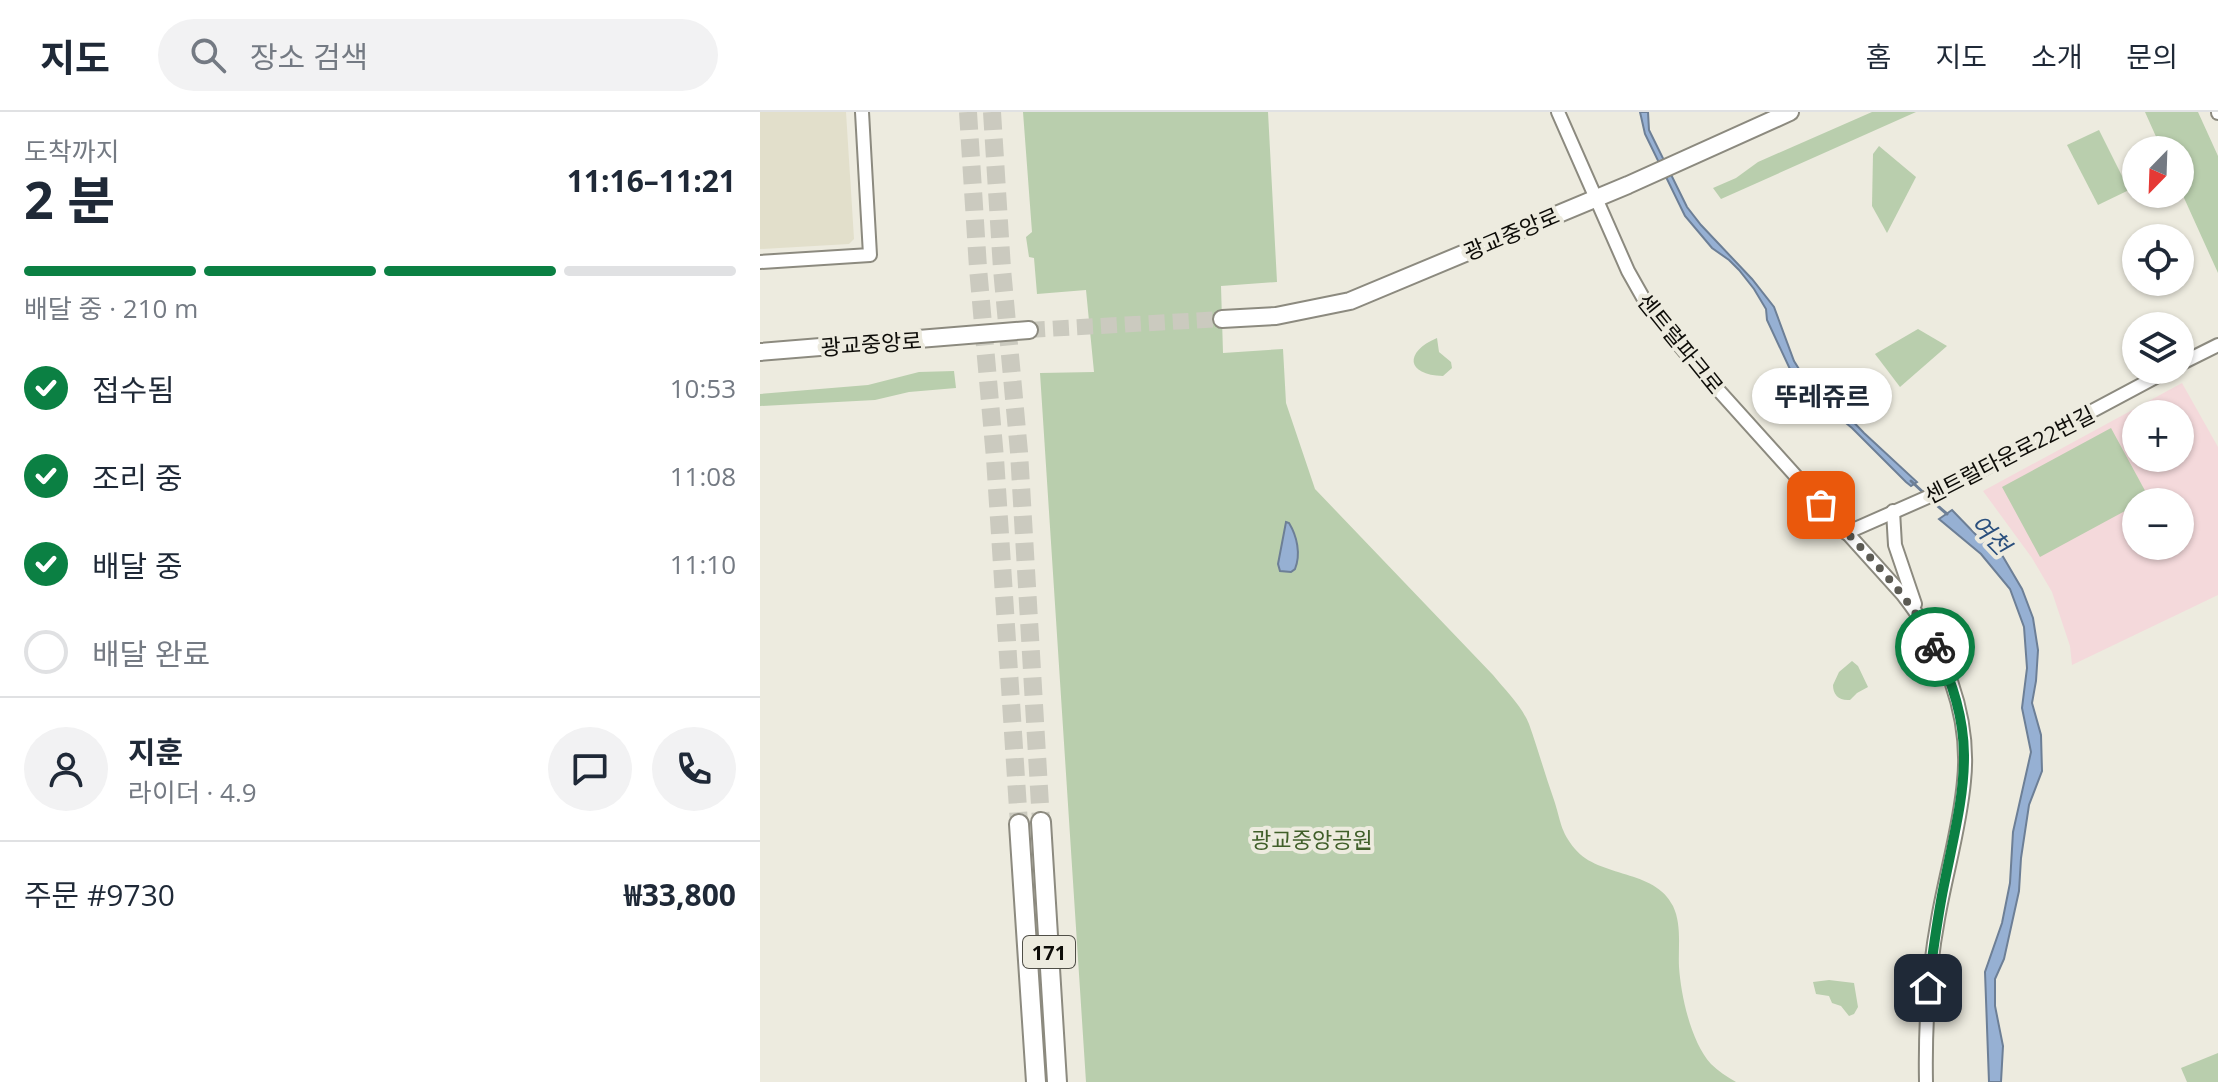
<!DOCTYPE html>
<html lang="ko">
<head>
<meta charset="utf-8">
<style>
	body { margin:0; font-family:"Open Sans","Noto Sans KR",sans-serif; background:#f2f2f3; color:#1f2937; height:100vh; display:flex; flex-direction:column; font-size:30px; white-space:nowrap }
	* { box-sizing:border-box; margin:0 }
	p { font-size:26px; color:#747a83 }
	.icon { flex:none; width:44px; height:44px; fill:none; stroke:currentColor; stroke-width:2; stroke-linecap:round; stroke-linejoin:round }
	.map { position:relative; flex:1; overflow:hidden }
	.side { display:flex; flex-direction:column; background:#fff; width:760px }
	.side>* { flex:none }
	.needle { width:52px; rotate:203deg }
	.fabs { position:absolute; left:1362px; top:24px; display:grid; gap:16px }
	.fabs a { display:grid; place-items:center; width:72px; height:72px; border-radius:50%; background:#fff; box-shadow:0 2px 6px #0004; font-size:40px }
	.pin { position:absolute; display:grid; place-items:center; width:68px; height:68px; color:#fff; margin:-34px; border-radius:16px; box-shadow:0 4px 12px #0006 }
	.courier { position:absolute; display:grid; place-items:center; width:80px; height:80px; margin:-40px; border:6px solid #0b8043; border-radius:50%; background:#fff; color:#222; box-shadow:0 2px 10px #0007 }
	.bubble { position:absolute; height:56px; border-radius:28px; background:#fff; box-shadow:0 2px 6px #0004; font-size:26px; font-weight:700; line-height:56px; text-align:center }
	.headline em { font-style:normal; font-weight:700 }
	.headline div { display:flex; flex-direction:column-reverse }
	.headline { display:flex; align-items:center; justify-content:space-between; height:136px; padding:0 24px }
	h1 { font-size:52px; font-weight:700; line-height:60px }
	.bar { display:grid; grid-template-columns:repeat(4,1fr); gap:12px 8px; align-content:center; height:96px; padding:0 24px }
	.bar i { height:10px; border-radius:6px; background:#e0e1e3 }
	.bar .selected { background:#0b8043 }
	.bar p { grid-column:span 4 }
	.line { display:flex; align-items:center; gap:20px; padding:0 24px; border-top:2px solid #e0e1e3 }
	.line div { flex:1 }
	.round { display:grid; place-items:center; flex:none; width:84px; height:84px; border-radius:42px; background:#f2f2f3 }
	ol { padding:0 24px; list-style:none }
	li { display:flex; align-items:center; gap:24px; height:88px }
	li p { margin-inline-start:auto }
	li .icon { padding:8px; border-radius:50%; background:#0b8043; color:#fff; stroke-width:4 }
	li:last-child { color:#747a83 }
	li i { width:44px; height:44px; border:4px solid #e0e1e3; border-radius:50% }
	header { display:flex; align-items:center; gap:48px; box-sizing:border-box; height:112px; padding:0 40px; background:#fff; border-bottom:2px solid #e0e1e3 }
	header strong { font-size:38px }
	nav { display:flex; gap:44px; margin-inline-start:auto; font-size:28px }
	.search { width:560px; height:72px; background:#f2f2f3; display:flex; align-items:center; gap:20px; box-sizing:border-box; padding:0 28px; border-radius:44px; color:#747a83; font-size:30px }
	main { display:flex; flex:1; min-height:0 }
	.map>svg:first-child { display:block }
	.built { fill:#e2dfcb }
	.education { fill:#f4d9db; fill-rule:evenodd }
	.green { fill:#b9cead }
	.water { fill:#96b0d3; stroke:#6d7f96; stroke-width:2 }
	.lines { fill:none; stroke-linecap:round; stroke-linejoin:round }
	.stream { stroke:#6d7f96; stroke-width:3 }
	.major-tunnel { stroke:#cbcabf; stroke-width:16; stroke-dasharray:16 8; stroke-linecap:butt }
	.highway-tunnel { stroke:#cbcabf; stroke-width:18; stroke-dasharray:18 9; stroke-linecap:butt }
	.minor-casing { stroke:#8c8a7f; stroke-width:16 }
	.major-casing { stroke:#8c8a7f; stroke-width:20 }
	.highway-casing { stroke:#8c8a7f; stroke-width:22 }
	.minor { stroke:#fff; stroke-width:12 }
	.major { stroke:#fff; stroke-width:16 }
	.highway { stroke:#fff; stroke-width:18 }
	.done { stroke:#5b5a53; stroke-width:8; stroke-dasharray:0 14.4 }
	.route { stroke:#0b8043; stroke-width:10 }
	.labels { text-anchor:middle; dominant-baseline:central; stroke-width:8; stroke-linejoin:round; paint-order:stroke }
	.shield { fill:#edebdf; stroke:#504f48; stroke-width:2 }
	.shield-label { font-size:20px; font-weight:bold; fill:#0d0c08 }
	.street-label { font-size:22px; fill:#0d0c08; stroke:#edebdf }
	.park-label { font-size:22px; fill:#405f29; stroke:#edebdf }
	.water-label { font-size:24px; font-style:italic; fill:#2a4f7d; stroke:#edebdf }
</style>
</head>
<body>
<header>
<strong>지도</strong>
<div class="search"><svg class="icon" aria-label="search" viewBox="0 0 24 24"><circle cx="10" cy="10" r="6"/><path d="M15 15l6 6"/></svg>장소 검색</div>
<nav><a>홈</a><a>지도</a><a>소개</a><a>문의</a></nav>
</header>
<main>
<section class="side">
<div class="headline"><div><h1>2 분</h1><p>도착까지</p></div><em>11:16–11:21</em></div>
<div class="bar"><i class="selected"></i><i class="selected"></i><i class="selected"></i><i></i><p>배달 중 · 210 m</p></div>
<ol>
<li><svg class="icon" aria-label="check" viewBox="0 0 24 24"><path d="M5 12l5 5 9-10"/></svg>접수됨<p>10:53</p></li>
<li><svg class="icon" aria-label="check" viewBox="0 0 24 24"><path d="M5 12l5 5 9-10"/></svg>조리 중<p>11:08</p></li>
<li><svg class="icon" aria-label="check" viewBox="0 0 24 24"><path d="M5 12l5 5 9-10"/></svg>배달 중<p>11:10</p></li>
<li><i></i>배달 완료</li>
</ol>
<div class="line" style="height:144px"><a class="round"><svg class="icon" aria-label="person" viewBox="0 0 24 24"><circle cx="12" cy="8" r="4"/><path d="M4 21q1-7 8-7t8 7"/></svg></a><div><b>지훈</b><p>라이더 · 4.9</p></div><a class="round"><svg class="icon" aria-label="chat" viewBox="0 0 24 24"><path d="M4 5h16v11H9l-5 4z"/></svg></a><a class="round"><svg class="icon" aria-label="phone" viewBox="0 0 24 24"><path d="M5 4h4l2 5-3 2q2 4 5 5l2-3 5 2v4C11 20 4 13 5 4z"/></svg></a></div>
<div class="line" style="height:104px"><div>주문 #9730</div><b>₩33,800</b></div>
</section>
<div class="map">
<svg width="1458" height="970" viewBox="0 0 1458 970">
	<rect width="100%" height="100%" fill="#edebdf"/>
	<!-- built -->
	<path class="built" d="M 0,0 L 86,0 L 94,127 L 89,132 L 0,137 Z"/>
	<!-- education -->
	<path class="education" d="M 1422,271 L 1458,335 L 1458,483 L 1312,553 L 1310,534 L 1292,480 L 1272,446 L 1223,379 ZM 1376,302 L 1420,302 L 1420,346 L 1376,346 ZM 1376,390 L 1420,390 L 1420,434 L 1376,434 Z"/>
	<!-- green -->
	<g class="green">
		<path d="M 263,0 L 508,0 L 517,170 L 461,174 L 463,241 L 523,237 L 526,291 L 555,377 L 733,563 C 746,579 761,593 769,612 C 778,637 785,663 794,688 C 801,709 800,719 815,737 C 839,766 895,757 913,794 C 922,813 918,835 919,855 C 921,884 931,930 951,952 C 958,959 967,965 976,970 L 326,970 L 280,261 L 334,260 L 326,178 L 277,182 L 274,146 L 269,145 L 266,125 L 272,120 Z"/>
		<path d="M 1112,0 L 1156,0 L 961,87 L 953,76 L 976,66 L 998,50 Z"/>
		<path d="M 1385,0 L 1438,0 L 1458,44 L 1458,161 L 1420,77 L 1420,38 L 1402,38 Z"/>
		<path d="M 1339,18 L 1369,78 L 1338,93 L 1307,33 Z"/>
		<path d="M 1119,34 L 1156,65 L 1127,121 L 1112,94 L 1113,42 Z"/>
		<path d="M 1158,217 L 1187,234 L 1140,275 L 1115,242 Z"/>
		<path d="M 677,226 L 679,240 L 691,250 L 692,256 L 683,264 C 646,263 644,240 677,226 Z"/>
		<path d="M 194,259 L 196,276 L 149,280 L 115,288 L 0,294 L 0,282 L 108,273 L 159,260 Z"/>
		<path d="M 1351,316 L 1389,386 L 1381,390 L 1376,390 L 1376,393 L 1280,445 L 1242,375 Z"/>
		<path d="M 1092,549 L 1098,554 L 1108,575 L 1097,581 L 1090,588 C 1079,589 1073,583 1073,573 L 1079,560 Z"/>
		<path d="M 1069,868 L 1094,871 L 1098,895 L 1094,902 L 1089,904 L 1081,894 L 1072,891 L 1069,884 L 1056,882 L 1053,870 Z"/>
		<path d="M 1458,941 L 1458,970 L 1427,970 L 1421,956 Z"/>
	</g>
	<!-- water -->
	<g class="water">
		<path d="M 880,0 L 888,0 L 889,18 L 927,95 L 941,113 L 992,167 L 1014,195 L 1034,249 L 1044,265 L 1052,275 L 1084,300 L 1104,321 L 1157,370 L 1151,374 L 1146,370 L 1092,316 L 1040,273 L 1029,255 L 1007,208 L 1006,197 L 994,177 L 979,158 L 969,148 L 952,136 L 925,104 L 885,22 Z"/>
		<path d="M 1192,398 L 1221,428 L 1242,443 L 1262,477 L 1273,506 L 1278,538 L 1276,569 L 1272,591 L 1281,623 L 1282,659 L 1269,693 L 1261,746 L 1259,779 L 1244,847 L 1235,867 L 1235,894 L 1243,934 L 1241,970 L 1229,970 L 1225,860 L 1242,811 L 1250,771 L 1253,720 L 1271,640 L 1262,596 L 1267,556 L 1264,515 L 1250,477 L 1221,442 L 1179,407 Z"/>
		<path d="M 526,410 L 529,411 C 537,424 541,442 535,457 L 531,460 L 520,459 L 518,452 Z"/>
	</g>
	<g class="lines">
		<!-- stream -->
		<g class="stream">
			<path d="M 1151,369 L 1166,383"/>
			<path d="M 1172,389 L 1187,402"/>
		</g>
		<!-- major-tunnel -->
		<path class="major-tunnel" d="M 269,218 L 462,207"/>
		<!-- highway-tunnel -->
		<g class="highway-tunnel">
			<path d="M 208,0 L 218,156 L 235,346 L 259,712"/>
			<path d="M 232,0 L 242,157 L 259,340 L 281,710"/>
		</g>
		<defs>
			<g id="minor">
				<path d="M 798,0 L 868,159 L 890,198 L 934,251 L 1143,483 C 1184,535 1211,603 1204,669 C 1200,715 1186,761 1178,807 C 1168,861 1165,915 1166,970"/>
				<path d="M 1458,0 L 1458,1"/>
				<path d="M 0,150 L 110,143 L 102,0"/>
				<path d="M 1420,252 L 1458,233"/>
				<path d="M 1133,399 L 1135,433 L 1155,492"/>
				<path d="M 1086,421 L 1186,377 L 1409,258"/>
			</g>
			<g id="major">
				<path d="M 462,207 L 516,204 L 590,189 L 868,73 L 1030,0"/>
				<path d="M 0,240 L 269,218"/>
			</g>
			<g id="highway">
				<path d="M 281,710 L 297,970"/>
				<path d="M 259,712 L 276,970"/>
			</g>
		</defs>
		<!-- minor casing -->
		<use href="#minor" class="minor-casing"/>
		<!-- major casing -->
		<use href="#major" class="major-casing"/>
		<!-- highway casing -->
		<use href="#highway" class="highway-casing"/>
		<!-- minor -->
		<use href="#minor" class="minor"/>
		<!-- major -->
		<use href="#major" class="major"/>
		<!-- highway -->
		<use href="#highway" class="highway"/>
	</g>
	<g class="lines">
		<!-- done -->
		<path class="done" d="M 1061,393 C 1102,438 1148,480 1175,535"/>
		<!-- route -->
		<path class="route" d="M 1168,876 C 1173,841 1177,807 1184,773 C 1203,679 1221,625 1175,535"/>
	</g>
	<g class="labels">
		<!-- shield labels -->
		<rect class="shield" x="263" y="824" width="52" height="32" rx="6"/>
		<g class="shield-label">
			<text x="289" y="840">171</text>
		</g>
		<!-- street labels -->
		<g class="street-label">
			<text transform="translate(751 121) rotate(-23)">광교중앙로</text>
			<text transform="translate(111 231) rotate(-4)">광교중앙로</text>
			<text transform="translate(921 231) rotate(51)">센트럴파크로</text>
			<text transform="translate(1249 342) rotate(-27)">센트럴타운로22번길</text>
		</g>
		<!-- park labels -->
		<g class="park-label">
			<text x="552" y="727">광교중앙공원</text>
		</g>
		<!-- water labels -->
		<g class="water-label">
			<text transform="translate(1231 422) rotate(46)">여천</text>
		</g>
	</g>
</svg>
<div class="fabs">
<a><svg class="needle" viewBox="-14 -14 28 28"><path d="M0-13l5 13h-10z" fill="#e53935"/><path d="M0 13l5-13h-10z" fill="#747a83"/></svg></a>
<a><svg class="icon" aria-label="locate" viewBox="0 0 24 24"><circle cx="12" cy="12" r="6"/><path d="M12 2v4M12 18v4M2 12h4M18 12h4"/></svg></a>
<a><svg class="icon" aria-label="layers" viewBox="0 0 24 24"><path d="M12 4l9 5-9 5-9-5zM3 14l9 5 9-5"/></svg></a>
<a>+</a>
<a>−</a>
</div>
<div class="pin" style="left:1061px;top:393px;background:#ea580c"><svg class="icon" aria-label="bag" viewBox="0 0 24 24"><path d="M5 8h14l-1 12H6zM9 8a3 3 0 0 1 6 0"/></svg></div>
<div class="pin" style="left:1168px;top:876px;background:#1f2937"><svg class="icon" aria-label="home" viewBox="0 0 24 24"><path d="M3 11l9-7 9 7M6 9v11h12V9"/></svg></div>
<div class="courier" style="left:1175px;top:535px"><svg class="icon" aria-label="bike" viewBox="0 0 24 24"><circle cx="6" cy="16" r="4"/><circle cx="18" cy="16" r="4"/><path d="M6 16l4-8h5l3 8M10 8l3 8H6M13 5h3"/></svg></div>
<div class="bubble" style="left:992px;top:256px;width:140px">뚜레쥬르</div>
</div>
</main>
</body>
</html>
